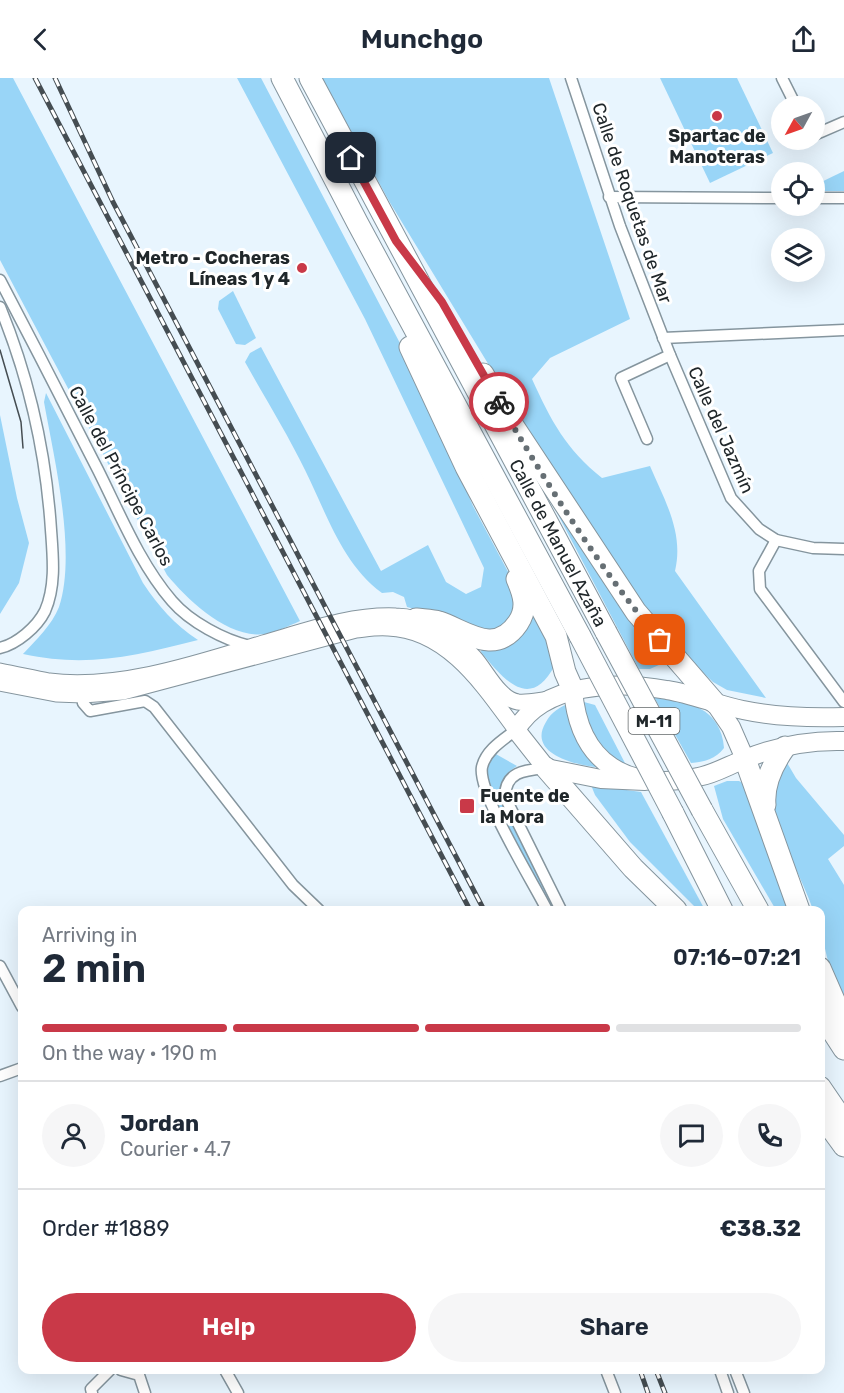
<!DOCTYPE html>
<html lang="en">
<head>
<meta charset="utf-8">
<style>
	body { margin:0; font-family:Rubik,sans-serif; background:#f6f6f7; color:#1f2937; height:100vh; display:flex; flex-direction:column; font-size:22px; white-space:nowrap }
	* { box-sizing:border-box; margin:0 }
	p { font-size:20px; color:#747a83 }
	.icon { flex:none; width:33px; height:33px; fill:none; stroke:currentColor; stroke-width:2; stroke-linecap:round; stroke-linejoin:round }
	.map { position:relative; flex:1; overflow:hidden }
	.drawer { position:absolute; left:18px; top:828px; width:807px; height:468px; display:flex; flex-direction:column; background:#fff; border-radius:12px; box-shadow:0 6px 24px #0002 }
	.drawer>* { flex:none }
	.needle { width:39px; rotate:230deg }
	.fabs { position:absolute; left:771px; top:18px; display:grid; gap:12px }
	.fabs a { display:grid; place-items:center; width:54px; height:54px; border-radius:50%; background:#fff; box-shadow:0 6px 24px #0002; font-size:30px }
	.pin { position:absolute; display:grid; place-items:center; width:51px; height:51px; color:#fff; margin:-26px; border-radius:12px; box-shadow:0 3px 9px #0006 }
	.courier { position:absolute; display:grid; place-items:center; width:60px; height:60px; margin:-30px; border:4px solid #c93948; border-radius:50%; background:#fff; color:#222; box-shadow:0 2px 8px #0007 }
	.headline em { font-style:normal; font-weight:600 }
	.headline div { display:flex; flex-direction:column-reverse }
	.headline { display:flex; align-items:center; justify-content:space-between; height:102px; padding:0 24px }
	h1 { font-size:39px; font-weight:600; line-height:45px }
	.bar { display:grid; grid-template-columns:repeat(4,1fr); gap:9px 6px; align-content:center; height:72px; padding:0 24px }
	.bar i { height:8px; border-radius:4px; background:#e0e1e3 }
	.bar .selected { background:#c93948 }
	.bar p { grid-column:span 4 }
	.line { display:flex; align-items:center; gap:15px; padding:0 24px; border-top:2px solid #e0e1e3 }
	.line div { flex:1 }
	.round { display:grid; place-items:center; flex:none; width:63px; height:63px; border-radius:32px; background:#f6f6f7 }
	.action { display:flex; gap:12px; margin-top:auto; padding:12px 24px }
	.action a { flex:1; height:69px; border-radius:36px; background:#c93948; color:#fff; font-size:24px; font-weight:600; line-height:69px; text-align:center }
	.action a+a { background:#f6f6f7; color:#1f2937 }
	header { display:flex; justify-content:space-between; align-items:center; height:78px; padding:0 24px; background:#fff; font-size:27px; font-weight:600 }
	.map>svg:first-child { display:block }
	.green { fill:#99d5f7 }
	.lines { fill:none; stroke-linecap:round; stroke-linejoin:round }
	.street-casing { stroke:#85959e; stroke-width:13 }
	.secondary-casing { stroke:#85959e; stroke-width:17 }
	.primary-casing { stroke:#85959e; stroke-width:20 }
	.highway-casing { stroke:#85959e; stroke-width:23 }
	.street { stroke:#fff; stroke-width:10 }
	.secondary { stroke:#fff; stroke-width:15 }
	.primary { stroke:#fff; stroke-width:18 }
	.highway { stroke:#fff; stroke-width:21 }
	.tram { stroke:#454d52; stroke-width:1.5 }
	.rail-casing { stroke:#454d52; stroke-width:5 }
	.rail { stroke:#fff; stroke-width:3; stroke-dasharray:9; stroke-linecap:butt }
	.highway-bridge-casing { stroke:#85959e; stroke-width:23; stroke-linecap:butt }
	.highway-bridge { stroke:#fff; stroke-width:21 }
	.done { stroke:#666f74; stroke-width:6; stroke-dasharray:0 10.8 }
	.route { stroke:#c93948; stroke-width:8 }
	.poi-dot { fill:#c93948; stroke:#fff; stroke-width:2 }
	.labels { text-anchor:middle; dominant-baseline:central; stroke-width:6; stroke-linejoin:round; paint-order:stroke }
	.shield { fill:#fff; stroke:#63686a; stroke-width:1.5 }
	.shield-label { font-size:16px; font-weight:bold; fill:#20272a }
	.poi-label { font-size:18px; font-weight:bold; fill:#20272a; stroke:#fff }
	.street-label { font-size:18px; fill:#20272a; stroke:#fff }
</style>
</head>
<body>
<header><svg class="icon" aria-label="back" viewBox="0 0 24 24"><path d="M15 5l-7 7 7 7"/></svg>Munchgo<svg class="icon" aria-label="share" viewBox="0 0 24 24"><path d="M12 15V3M7 8l5-5 5 5M5 13v7h14v-7"/></svg></header>
<div class="map">
<svg width="844" height="1315" viewBox="0 0 844 1315">
	<rect width="100%" height="100%" fill="#e8f5fe"/>
	<!-- green -->
	<g class="green">
		<path d="M 0,0 L 13,0 L 300,543 C 289,548 276,554 265,556 C 228,561 188,522 167,497 L 0,182 Z"/>
		<path d="M 237,0 L 261,0 L 413,290 L 473,428 L 515,507 L 520,537 L 488,558 L 436,537 L 407,529 L 404,519 L 393,514 L 382,515 C 342,486 326,434 305,392 C 287,355 265,320 245,284 L 250,275 L 261,269 L 381,493 L 428,467 L 446,504 L 466,516 L 481,509 L 484,490 L 365,241 Z"/>
		<path d="M 322,0 L 549,0 L 630,241 L 550,280 L 532,301 C 551,343 566,371 602,400 L 650,388 C 665,423 684,455 675,493 L 766,620 L 727,612 L 713,604 L 695,587 L 618,499 L 389,123 Z"/>
		<path d="M 660,0 L 737,0 L 773,75 L 710,105 Z"/>
		<path d="M 844,93 L 844,113 L 815,113 L 815,107 Z"/>
		<path d="M 233,213 L 256,260 L 245,267 L 236,266 L 218,231 L 219,223 Z"/>
		<path d="M 46,315 L 143,505 C 159,529 174,546 198,562 C 135,578 87,590 23,576 C 36,562 52,547 59,529 C 77,475 54,380 44,324 Z"/>
		<path d="M 0,337 L 17,420 L 29,465 L 19,505 L 0,536 Z"/>
		<path d="M 544,410 L 662,577 L 661,586 L 650,591 L 639,591 Z"/>
		<path d="M 532,530 L 542,547 L 555,587 C 530,634 504,602 481,574 L 482,569 Z"/>
		<path d="M 654,619 C 687,622 721,630 724,670 C 716,681 704,684 691,685 Z"/>
		<path d="M 584,624 L 595,627 L 626,687 C 622,685 617,685 613,682 C 597,674 582,641 584,624 Z"/>
		<path d="M 571,625 L 606,690 C 583,689 525,678 546,644 C 551,634 561,628 571,625 Z"/>
		<path d="M 494,675 L 517,688 C 496,701 498,718 508,738 L 503,741 C 490,717 480,701 494,675 Z"/>
		<path d="M 786,683 L 796,700 L 844,757 L 844,768 L 828,781 L 844,807 L 844,922 C 829,895 821,862 820,832 L 813,832 C 802,798 763,734 775,699 C 776,694 783,688 786,683 Z"/>
		<path d="M 727,703 L 739,703 L 748,708 L 791,832 L 776,832 L 723,741 L 714,708 Z"/>
		<path d="M 591,707 L 641,714 L 705,832 L 698,832 L 630,764 L 595,717 Z"/>
		<path d="M 511,743 L 557,832 L 550,832 L 506,746 Z"/>
	</g>
	<g class="lines">
		<defs>
			<g id="street">
				<path d="M 571,0 L 620,148 L 670,277 L 731,420 L 759,451 L 776,462 L 813,470 L 844,471"/>
				<path d="M 782,0 L 796,28"/>
				<path d="M 814,57 L 844,44"/>
				<path d="M 609,119 L 782,120"/>
				<path d="M 814,120 L 844,120"/>
				<path d="M 0,202 C 33,265 66,329 98,392 C 120,436 140,486 172,523 C 190,544 224,562 250,568"/>
				<path d="M 0,229 C 29,300 46,375 51,452 C 53,479 56,508 45,533 C 37,549 17,566 0,570"/>
				<path d="M 663,260 L 844,252"/>
				<path d="M 647,361 L 621,300 L 670,277"/>
				<path d="M 776,462 L 759,493 L 760,511 L 844,624"/>
				<path d="M 81,612 L 83,625 L 90,633 L 145,623 L 154,629 L 293,807 L 319,832"/>
				<path d="M 516,652 C 503,662 486,672 482,689 C 477,714 533,804 547,832"/>
				<path d="M 546,690 C 526,692 505,693 505,719 L 561,832"/>
				<path d="M 0,888 L 22,929"/>
				<path d="M 0,998 L 22,990"/>
				<path d="M 121,1292 L 139,1297 L 145,1315"/>
				<path d="M 225,1292 L 238,1315"/>
				<path d="M 606,1292 L 615,1315"/>
				<path d="M 720,1292 L 728,1315"/>
				<path d="M 735,1292 L 744,1315"/>
				<path d="M 92,1315 L 91,1311 L 110,1292"/>
			</g>
			<g id="secondary">
				<path d="M 0,593 C 16,596 33,600 49,603 C 117,612 198,585 263,565 C 305,553 351,536 396,538 C 424,538 456,559 474,579 C 486,592 499,621 518,624 C 528,625 540,622 550,621"/>
				<path d="M 0,605 L 56,616 L 83,617 L 123,614 L 356,552 C 366,551 377,549 388,550 C 448,552 484,609 516,652"/>
			</g>
			<g id="primary">
				<path d="M 573,612 C 579,686 628,714 698,699 C 715,696 729,687 745,681 C 777,668 810,662 844,663"/>
				<path d="M 714,624 L 731,649 L 745,681"/>
				<path d="M 645,703 L 601,701 L 546,690 L 516,652 C 544,604 618,603 667,612 C 693,616 717,627 743,632 C 775,639 811,640 844,639"/>
			</g>
			<g id="highway">
				<path d="M 282,0 L 357,144 L 580,558"/>
				<path d="M 310,0 L 606,554"/>
				<path d="M 410,269 L 466,389 L 556,558 L 565,594 L 573,612"/>
				<path d="M 483,296 L 510,343 L 636,534 L 714,624"/>
				<path d="M 416,541 C 424,542 432,542 439,544 C 466,553 495,579 518,545 C 528,530 524,517 517,501"/>
				<path d="M 745,681 L 799,832"/>
				<path d="M 546,690 L 633,790 L 676,832"/>
				<path d="M 765,727 C 763,705 773,686 785,669"/>
				<path d="M 702,732 L 758,832"/>
				<path d="M 673,735 L 722,832"/>
				<path d="M 820,890 L 844,945"/>
				<path d="M 820,934 L 844,971"/>
				<path d="M 820,1009 L 844,1044"/>
				<path d="M 820,1035 L 844,1068"/>
			</g>
		</defs>
		<!-- street casing -->
		<use href="#street" class="street-casing"/>
		<!-- secondary casing -->
		<use href="#secondary" class="secondary-casing"/>
		<!-- primary casing -->
		<use href="#primary" class="primary-casing"/>
		<!-- highway casing -->
		<use href="#highway" class="highway-casing"/>
		<!-- street -->
		<use href="#street" class="street"/>
		<!-- secondary -->
		<use href="#secondary" class="secondary"/>
		<!-- primary -->
		<use href="#primary" class="primary"/>
		<!-- highway -->
		<use href="#highway" class="highway"/>
		<!-- tram -->
		<path class="tram" d="M 0,272 L 21,344 L 23,370"/>
		<defs>
			<g id="rail">
				<path d="M 35,0 L 470,832"/>
				<path d="M 55,0 L 113,124 L 484,832"/>
				<path d="M 640,1292 L 648,1315"/>
				<path d="M 656,1292 L 665,1315"/>
			</g>
		</defs>
		<!-- rail casing -->
		<use href="#rail" class="rail-casing"/>
		<!-- rail -->
		<use href="#rail" class="rail"/>
		<defs>
			<g id="highway-bridge">
				<path d="M 606,554 L 702,732"/>
				<path d="M 580,558 L 673,735"/>
			</g>
		</defs>
		<!-- highway-bridge casing -->
		<use href="#highway-bridge" class="highway-bridge-casing"/>
		<!-- highway-bridge -->
		<use href="#highway-bridge" class="highway-bridge"/>
	</g>
	<g class="lines">
		<!-- done -->
		<path class="done" d="M 499,324 C 545,403 601,493 660,562"/>
		<!-- route -->
		<path class="route" d="M 351,80 L 396,163 L 442,224 L 499,324"/>
	</g>
	<!-- markers -->
	<g class="poi-dot">
		<circle cx="717" cy="38" r="6"/>
		<circle cx="302" cy="190" r="6"/>
		<rect x="459" y="720" width="16" height="16" rx="3"/>
	</g>
	<g class="labels">
		<!-- shield labels -->
		<rect class="shield" x="628.5" y="630" width="51" height="26" rx="4.5"/>
		<g class="shield-label">
			<text x="654" y="643">M-11</text>
		</g>
		<!-- poi labels -->
		<g class="poi-label">
			<text x="717" y="58">Spartac de<tspan x="717" dy="21">Manoteras</tspan></text>
			<text x="290" y="180" text-anchor="end">Metro - Cocheras<tspan x="290" dy="21">Líneas 1 y 4</tspan></text>
			<text x="480" y="718" text-anchor="start">Fuente de<tspan x="480" dy="21">la Mora</tspan></text>
		</g>
		<!-- street labels -->
		<g class="street-label">
			<text transform="translate(632 125) rotate(71)">Calle de Roquetas de Mar</text>
			<text transform="translate(721 352) rotate(66)">Calle del Jazmín</text>
			<text transform="translate(121 398) rotate(62)">Calle del Príncipe Carlos</text>
			<text transform="translate(558 465) rotate(62)">Calle de Manuel Azaña</text>
		</g>
	</g>
</svg>
<div class="fabs">
<a><svg class="needle" viewBox="-14 -14 28 28"><path d="M0-13l5 13h-10z" fill="#e53935"/><path d="M0 13l5-13h-10z" fill="#747a83"/></svg></a>
<a><svg class="icon" aria-label="locate" viewBox="0 0 24 24"><circle cx="12" cy="12" r="6"/><path d="M12 2v4M12 18v4M2 12h4M18 12h4"/></svg></a>
<a><svg class="icon" aria-label="layers" viewBox="0 0 24 24"><path d="M12 4l9 5-9 5-9-5zM3 14l9 5 9-5"/></svg></a>
</div>
<div class="pin" style="left:660px;top:562px;background:#ea580c"><svg class="icon" aria-label="bag" viewBox="0 0 24 24"><path d="M5 8h14l-1 12H6zM9 8a3 3 0 0 1 6 0"/></svg></div>
<div class="pin" style="left:351px;top:80px;background:#1f2937"><svg class="icon" aria-label="home" viewBox="0 0 24 24"><path d="M3 11l9-7 9 7M6 9v11h12V9"/></svg></div>
<div class="courier" style="left:499px;top:324px"><svg class="icon" aria-label="bike" viewBox="0 0 24 24"><circle cx="6" cy="16" r="4"/><circle cx="18" cy="16" r="4"/><path d="M6 16l4-8h5l3 8M10 8l3 8H6M13 5h3"/></svg></div>
<section class="drawer">
<div class="headline"><div><h1>2 min</h1><p>Arriving in</p></div><em>07:16–07:21</em></div>
<div class="bar"><i class="selected"></i><i class="selected"></i><i class="selected"></i><i></i><p>On the way · 190 m</p></div>
<div class="line" style="height:108px"><a class="round"><svg class="icon" aria-label="person" viewBox="0 0 24 24"><circle cx="12" cy="8" r="4"/><path d="M4 21q1-7 8-7t8 7"/></svg></a><div><b>Jordan</b><p>Courier · 4.7</p></div><a class="round"><svg class="icon" aria-label="chat" viewBox="0 0 24 24"><path d="M4 5h16v11H9l-5 4z"/></svg></a><a class="round"><svg class="icon" aria-label="phone" viewBox="0 0 24 24"><path d="M5 4h4l2 5-3 2q2 4 5 5l2-3 5 2v4C11 20 4 13 5 4z"/></svg></a></div>
<div class="line" style="height:78px"><div>Order #1889</div><b>€38.32</b></div>
<div class="action"><a>Help</a><a>Share</a></div>
</section>
</div>
</body>
</html>
